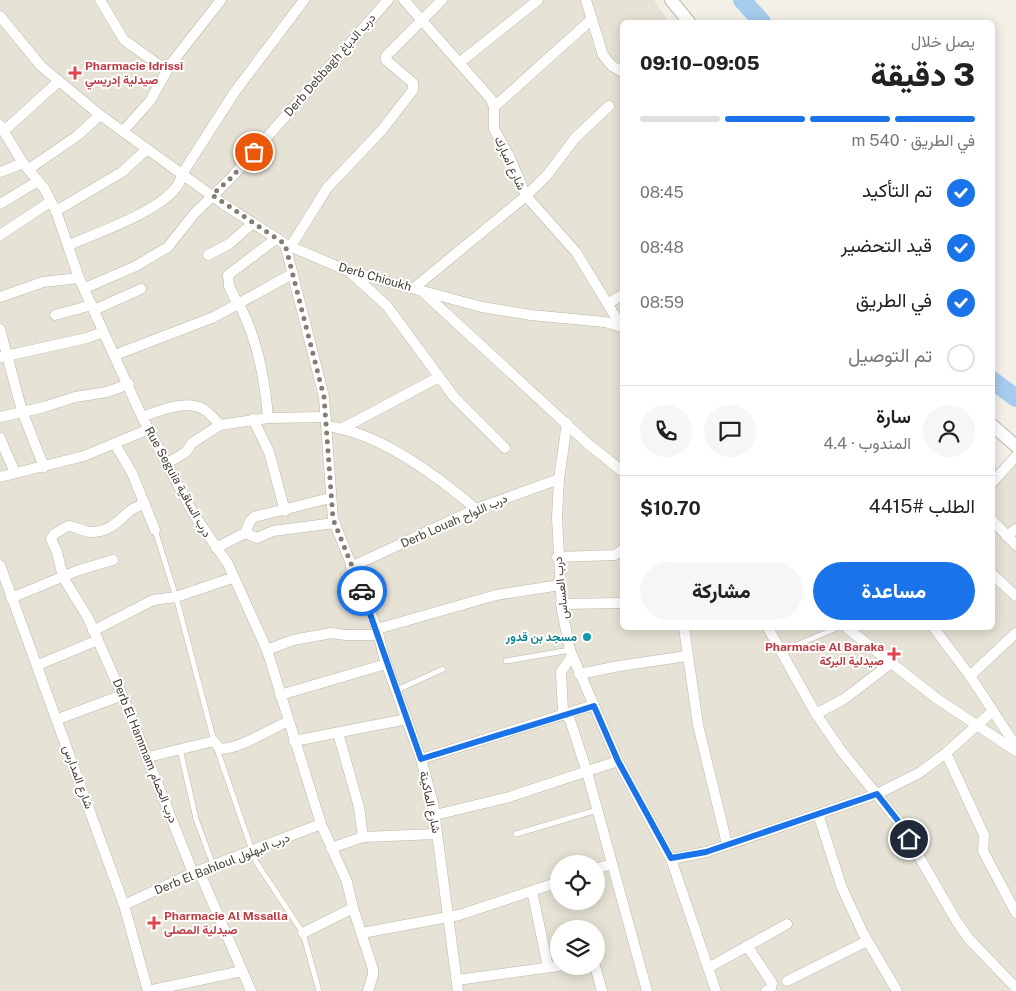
<!DOCTYPE html>
<html lang="ar">
<head>
<meta charset="utf-8">
<style>
	body { margin:0; font-family:"Public Sans",Vazirmatn,sans-serif; background:#f6f6f6; color:#222; direction:rtl; height:100vh; display:flex; flex-direction:column; font-size:19px; white-space:nowrap }
	* { box-sizing:border-box; margin:0 }
	p { font-size:16px; color:#767676 }
	.icon { flex:none; width:28px; height:28px; fill:none; stroke:currentColor; stroke-width:2; stroke-linecap:round; stroke-linejoin:round }
	.map { position:relative; flex:1; overflow:hidden; direction:ltr }
	.panel { position:absolute; left:620px; top:20px; width:375px; height:610px; display:flex; flex-direction:column; background:#fff; border-radius:8px; box-shadow:0 2px 12px #0003; direction:rtl }
	.panel>* { flex:none }
	.controls { position:absolute; left:550px; top:855px; display:grid; gap:10px }
	.controls a { display:grid; place-items:center; width:55px; height:55px; border-radius:50%; background:#fff; box-shadow:0 2px 12px #0003; font-size:25px }
	.pin { position:absolute; display:grid; place-items:center; width:42px; height:42px; color:#fff; margin:-21px; border:2px solid #fff; border-radius:50%; box-shadow:0 1px 5px #0007 }
	.courier { position:absolute; display:grid; place-items:center; width:50px; height:50px; margin:-25px; border:4px solid #1a73e8; border-radius:50%; background:#fff; color:#222; box-shadow:0 1px 6px #0007 }
	.overview em { font-style:normal; font-weight:800 }
	.overview div { display:flex; flex-direction:column-reverse }
	.overview { display:flex; align-items:center; justify-content:space-between; height:85px; padding:0 20px }
	h1 { font-size:32px; font-weight:800; line-height:38px }
	.bar { display:grid; grid-template-columns:repeat(4,1fr); gap:8px 5px; align-content:center; height:60px; padding:0 20px }
	.bar i { height:6px; border-radius:4px; background:#e0e0e0 }
	.bar .selected { background:#1a73e8 }
	.bar p { grid-column:span 4 }
	.line { display:flex; align-items:center; gap:12px; padding:0 20px; border-top:1px solid #e0e0e0 }
	.line div { flex:1 }
	.round { display:grid; place-items:center; flex:none; width:52px; height:52px; border-radius:26px; background:#f6f6f6 }
	ol { padding:0 20px; list-style:none }
	li { display:flex; align-items:center; gap:15px; height:55px }
	li p { margin-inline-start:auto }
	li .icon { padding:5px; border-radius:50%; background:#1a73e8; color:#fff; stroke-width:4 }
	li:last-child { color:#767676 }
	li i { width:28px; height:28px; border:2px solid #e0e0e0; border-radius:50% }
	.cta { display:flex; gap:10px; margin-top:auto; padding:10px 20px }
	.cta a { flex:1; height:58px; border-radius:30px; background:#1a73e8; color:#fff; font-size:20px; font-weight:800; line-height:58px; text-align:center }
	.cta a+a { background:#f6f6f6; color:#222 }
	.map>svg:first-child { display:block }
	.residential { fill:#e6e2d5; fill-rule:evenodd }
	.lines { fill:none; stroke-linecap:round; stroke-linejoin:round }
	.river { stroke:#a5cbed; stroke-width:18 }
	.service-casing { stroke:#beb8a9; stroke-width:6 }
	.minor-casing { stroke:#beb8a9; stroke-width:11 }
	.tertiary-casing { stroke:#beb8a9; stroke-width:14 }
	.service { stroke:#fff; stroke-width:5 }
	.minor { stroke:#fff; stroke-width:10 }
	.tertiary { stroke:#fff; stroke-width:12 }
	.done { stroke:#827e74; stroke-width:5; stroke-dasharray:0 9 }
	.route { stroke:#1a73e8; stroke-width:6 }
	.health-dot { fill:#e0444e; stroke:#fff; stroke-width:2 }
	.culture-dot { fill:#0f9aa8; stroke:#fff; stroke-width:2 }
	.labels { text-anchor:middle; dominant-baseline:central; stroke-width:4; stroke-linejoin:round; paint-order:stroke }
	.street-label { font-size:12px; fill:#454036; stroke:#fff }
	.health-label { font-size:12px; font-weight:bold; fill:#be3a42; stroke:#fff; text-anchor:start }
	.culture-label { font-size:12px; font-weight:bold; fill:#0d838f; stroke:#fff; text-anchor:end }
</style>
</head>
<body>
<div class="map">
<svg width="1016" height="991" viewBox="0 0 1016 991">
	<rect width="100%" height="100%" fill="#f2f0e7"/>
	<!-- residential -->
	<path class="residential" d="M 0,0 L 654,0 L 669,22 L 622,22 L 622,628 L 992,628 L 993,464 L 1005,476 L 1016,464 L 1016,991 L 0,991 ZM 559,864 L 596,864 L 596,901 L 559,901 ZM 559,929 L 596,929 L 596,966 L 559,966 Z"/>
	<g class="lines">
		<!-- river -->
		<g class="river">
			<path d="M 742,0 L 762,22"/>
			<path d="M 992,380 L 1016,398"/>
		</g>
		<defs>
			<g id="service">
				<path d="M 155,530 L 176,597 L 214,741"/>
				<path d="M 782,651 L 837,628"/>
				<path d="M 506,661 L 570,650"/>
				<path d="M 397,690 L 443,669"/>
				<path d="M 180,749 L 196,819 L 213,865"/>
				<path d="M 217,749 L 256,862 L 303,933 L 319,991"/>
				<path d="M 516,834 L 597,810"/>
			</g>
			<g id="minor">
				<path d="M 100,0 L 124,40 L 159,65 L 169,67"/>
				<path d="M 404,0 L 491,99 L 494,107 L 494,129 L 509,156 L 526,196 L 576,252 L 621,326"/>
				<path d="M 586,0 L 603,55 L 611,65 L 622,72"/>
				<path d="M 0,16 L 41,66 L 100,115 L 222,203 L 285,244 L 348,271 L 482,307 L 531,315 L 605,322 L 622,327"/>
				<path d="M 459,63 L 538,0"/>
				<path d="M 494,107 L 592,19"/>
				<path d="M 0,125 L 23,163 L 44,188 L 56,211 L 79,278 L 142,417 L 193,513 L 228,564 L 267,650 L 321,824 L 347,882 L 353,908 L 373,969 L 373,975 L 368,991"/>
				<path d="M 5,130 L 59,81"/>
				<path d="M 123,131 L 150,101 L 170,65 L 221,0"/>
				<path d="M 29,169 L 77,136 L 100,115"/>
				<path d="M 0,172 L 23,163"/>
				<path d="M 0,204 L 38,181"/>
				<path d="M 56,211 L 122,172 L 147,149"/>
				<path d="M 0,235 L 50,202"/>
				<path d="M 285,244 L 324,397 L 333,519 L 377,629 L 384,657 L 421,759 L 433,803 L 458,991"/>
				<path d="M 69,245 C 96,233 179,206 182,174 L 234,93 L 304,0"/>
				<path d="M 291,246 L 327,188 L 382,130 L 413,90 L 413,83 L 386,60 L 386,56 L 442,0"/>
				<path d="M 208,255 L 229,244 L 253,223"/>
				<path d="M 351,273 L 387,306 L 454,397 L 505,448"/>
				<path d="M 85,288 L 136,266 L 168,247 L 194,214 L 231,178 L 388,0"/>
				<path d="M 414,288 L 526,196 L 548,174 L 575,138 L 609,106"/>
				<path d="M 424,293 L 587,443 L 622,471"/>
				<path d="M 0,297 L 43,282 L 79,278"/>
				<path d="M 609,303 L 622,295"/>
				<path d="M 239,304 C 257,338 265,380 268,418"/>
				<path d="M 238,305 L 229,286 L 228,275 L 277,238"/>
				<path d="M 94,310 L 141,289"/>
				<path d="M 55,315 L 92,305"/>
				<path d="M 0,329 L 22,411 L 44,467"/>
				<path d="M 115,355 L 214,317 L 292,274"/>
				<path d="M 1,357 L 87,338 L 103,332"/>
				<path d="M 0,417 L 44,407 L 75,397 L 107,392 L 129,384"/>
				<path d="M 142,417 C 158,411 187,399 203,409 C 210,413 215,420 220,425 L 268,418 L 326,417"/>
				<path d="M 253,419 L 269,452 L 285,511"/>
				<path d="M 567,423 L 559,479 L 557,518 L 562,610 L 570,650 L 618,761 L 671,859 L 716,991"/>
				<path d="M 326,426 C 379,432 436,475 476,509"/>
				<path d="M 343,428 L 439,377"/>
				<path d="M 0,438 L 15,473"/>
				<path d="M 115,444 L 132,473 L 155,530"/>
				<path d="M 168,463 L 186,452 L 192,443 L 220,425"/>
				<path d="M 0,477 L 84,456 L 149,429"/>
				<path d="M 992,483 L 1016,456"/>
				<path d="M 145,504 C 123,508 119,532 91,532 C 83,532 76,526 68,526 L 54,534 L 51,539 L 57,552 L 63,577 L 88,618 L 123,697 L 193,873"/>
				<path d="M 992,520 L 1016,545"/>
				<path d="M 245,533 L 257,538 L 273,531 L 335,523"/>
				<path d="M 1006,536 L 1016,529"/>
				<path d="M 216,548 L 245,533 L 250,521 L 254,517 L 330,498"/>
				<path d="M 557,557 L 615,555 L 622,550"/>
				<path d="M 0,565 L 124,905 L 148,991"/>
				<path d="M 351,567 L 476,509 L 559,479"/>
				<path d="M 992,574 L 1016,596"/>
				<path d="M 11,598 L 79,570 L 113,560"/>
				<path d="M 561,604 L 622,603"/>
				<path d="M 684,628 L 698,725 L 727,844"/>
				<path d="M 768,628 L 816,714 L 842,752 L 899,822 L 957,922 L 969,939 L 1016,988"/>
				<path d="M 847,628 L 936,698 L 1016,751"/>
				<path d="M 934,628 L 970,676 L 1016,746"/>
				<path d="M 377,629 L 496,595 L 560,585"/>
				<path d="M 93,631 L 153,600 L 176,597 L 232,578"/>
				<path d="M 267,650 L 293,640 L 331,633 L 345,635 L 378,635"/>
				<path d="M 572,656 L 561,672 L 563,711 L 570,720 L 587,772 L 647,991"/>
				<path d="M 38,665 L 98,640"/>
				<path d="M 579,674 L 619,666 L 687,656"/>
				<path d="M 970,676 L 1016,633"/>
				<path d="M 280,695 L 386,664"/>
				<path d="M 816,714 L 844,699 L 890,664"/>
				<path d="M 58,719 L 120,696 L 122,698"/>
				<path d="M 338,733 L 359,807 L 363,837"/>
				<path d="M 294,741 L 407,719"/>
				<path d="M 946,753 L 984,835 L 983,851 L 1016,913"/>
				<path d="M 148,757 L 214,741 L 220,749 C 242,748 266,731 287,722"/>
				<path d="M 421,759 L 594,705"/>
				<path d="M 818,814 L 842,888 L 863,933 L 897,991"/>
				<path d="M 435,815 L 509,797 L 618,761"/>
				<path d="M 331,848 L 363,837 L 437,834"/>
				<path d="M 671,859 L 706,852 L 877,794 L 919,773 L 946,753 L 993,711"/>
				<path d="M 596,869 L 611,864"/>
				<path d="M 199,871 L 251,991"/>
				<path d="M 532,891 L 548,967"/>
				<path d="M 124,905 L 193,873 L 321,824"/>
				<path d="M 303,933 L 353,908"/>
				<path d="M 362,933 L 459,915 L 559,882"/>
				<path d="M 747,946 L 772,983 L 771,988 L 766,991"/>
				<path d="M 595,966 L 602,991"/>
				<path d="M 708,968 L 787,924"/>
				<path d="M 457,980 L 559,966"/>
				<path d="M 787,981 L 867,941"/>
				<path d="M 148,991 L 242,971"/>
			</g>
			<g id="tertiary">
				<path d="M 671,0 L 689,22"/>
				<path d="M 992,425 L 1016,446"/>
			</g>
		</defs>
		<!-- service casing -->
		<use href="#service" class="service-casing"/>
		<!-- minor casing -->
		<use href="#minor" class="minor-casing"/>
		<!-- tertiary casing -->
		<use href="#tertiary" class="tertiary-casing"/>
		<!-- service -->
		<use href="#service" class="service"/>
		<!-- minor -->
		<use href="#minor" class="minor"/>
		<!-- tertiary -->
		<use href="#tertiary" class="tertiary"/>
	</g>
	<g class="lines">
		<!-- done -->
		<path class="done" d="M 254,152 L 231,178 L 212,195 L 285,244 L 324,397 L 333,519 L 362,591"/>
		<!-- route -->
		<path class="route" d="M 362,591 L 421,759 L 594,706 L 618,761 L 671,858 L 706,852 L 877,794 L 899,822 L 909,839"/>
	</g>
	<!-- markers -->
	<g class="health-dot">
		<path d="M72.5 65.5h5v5h5v5h-5v5h-5v-5h-5v-5h5z"/>
		<path d="M891.5 646.5h5v5h5v5h-5v5h-5v-5h-5v-5h5z"/>
		<path d="M151.5 915.5h5v5h5v5h-5v5h-5v-5h-5v-5h5z"/>
	</g>
	<circle class="culture-dot" cx="587" cy="637" r="5"/>
	<g class="labels">
		<!-- street labels -->
		<g class="street-label">
			<text transform="translate(330 65) rotate(-49)">Derb Debbagh درب الدباغ</text>
			<text transform="translate(510 163) rotate(65)">شارع امبارك</text>
			<text transform="translate(375 277) rotate(16)">Derb Chioukh</text>
			<text transform="translate(178 482) rotate(61)">Rue Seguia درب الساقية</text>
			<text transform="translate(454 521) rotate(-24)">Derb Louah درب اللواح</text>
			<text transform="translate(561 588) rotate(-96)">درب العساس</text>
			<text transform="translate(145 751) rotate(68)">Derb El Hammam درب الحمام</text>
			<text transform="translate(78 777) rotate(70)">شارع المدارس</text>
			<text transform="translate(430 802) rotate(78)">شارع الماكينة</text>
			<text transform="translate(222 864) rotate(-22)">Derb El Bahloul درب البهلول</text>
		</g>
		<!-- health labels -->
		<g class="health-label">
			<text x="85" y="66">Pharmacie Idrissi<tspan x="85" dy="14">صيدلية إدريسي</tspan></text>
			<text x="884" y="647" text-anchor="end">Pharmacie Al Baraka<tspan x="884" dy="14">صيدلية البركة</tspan></text>
			<text x="164" y="916">Pharmacie Al Mssalla<tspan x="164" dy="14">صيدلية المصلى</tspan></text>
		</g>
		<!-- culture labels -->
		<g class="culture-label">
			<text x="577" y="637">مسجد بن قدور</text>
		</g>
	</g>
</svg>
<div class="controls">
<a><svg class="icon" aria-label="locate" viewBox="0 0 24 24"><circle cx="12" cy="12" r="6"/><path d="M12 2v4M12 18v4M2 12h4M18 12h4"/></svg></a>
<a><svg class="icon" aria-label="layers" viewBox="0 0 24 24"><path d="M12 4l9 5-9 5-9-5zM3 14l9 5 9-5"/></svg></a>
</div>
<div class="pin" style="left:254px;top:152px;background:#ea580c"><svg class="icon" aria-label="bag" viewBox="0 0 24 24"><path d="M5 8h14l-1 12H6zM9 8a3 3 0 0 1 6 0"/></svg></div>
<div class="pin" style="left:909px;top:839px;background:#1f2937"><svg class="icon" aria-label="home" viewBox="0 0 24 24"><path d="M3 11l9-7 9 7M6 9v11h12V9"/></svg></div>
<div class="courier" style="left:362px;top:591px"><svg class="icon" aria-label="car" viewBox="0 0 24 24"><path d="M5 17H2v-5l4-1 3-4h7l3 4 3 1v5h-3M9 17h6M6 11h13"/><circle cx="7" cy="17" r="2"/><circle cx="17" cy="17" r="2"/></svg></div>
<section class="panel">
<div class="overview"><div><h1>3 دقيقة</h1><p>يصل خلال</p></div><em>09:05–09:10</em></div>
<div class="bar"><i class="selected"></i><i class="selected"></i><i class="selected"></i><i></i><p>في الطريق · 540 m</p></div>
<ol>
<li><svg class="icon" aria-label="check" viewBox="0 0 24 24"><path d="M5 12l5 5 9-10"/></svg>تم التأكيد<p>08:45</p></li>
<li><svg class="icon" aria-label="check" viewBox="0 0 24 24"><path d="M5 12l5 5 9-10"/></svg>قيد التحضير<p>08:48</p></li>
<li><svg class="icon" aria-label="check" viewBox="0 0 24 24"><path d="M5 12l5 5 9-10"/></svg>في الطريق<p>08:59</p></li>
<li><i></i>تم التوصيل</li>
</ol>
<div class="line" style="height:90px"><a class="round"><svg class="icon" aria-label="person" viewBox="0 0 24 24"><circle cx="12" cy="8" r="4"/><path d="M4 21q1-7 8-7t8 7"/></svg></a><div><b>سارة</b><p>المندوب · 4.4</p></div><a class="round"><svg class="icon" aria-label="chat" viewBox="0 0 24 24"><path d="M4 5h16v11H9l-5 4z"/></svg></a><a class="round"><svg class="icon" aria-label="phone" viewBox="0 0 24 24"><path d="M5 4h4l2 5-3 2q2 4 5 5l2-3 5 2v4C11 20 4 13 5 4z"/></svg></a></div>
<div class="line" style="height:65px"><div>الطلب #4415</div><b>$10.70</b></div>
<div class="cta"><a>مساعدة</a><a>مشاركة</a></div>
</section>
</div>
</body>
</html>
